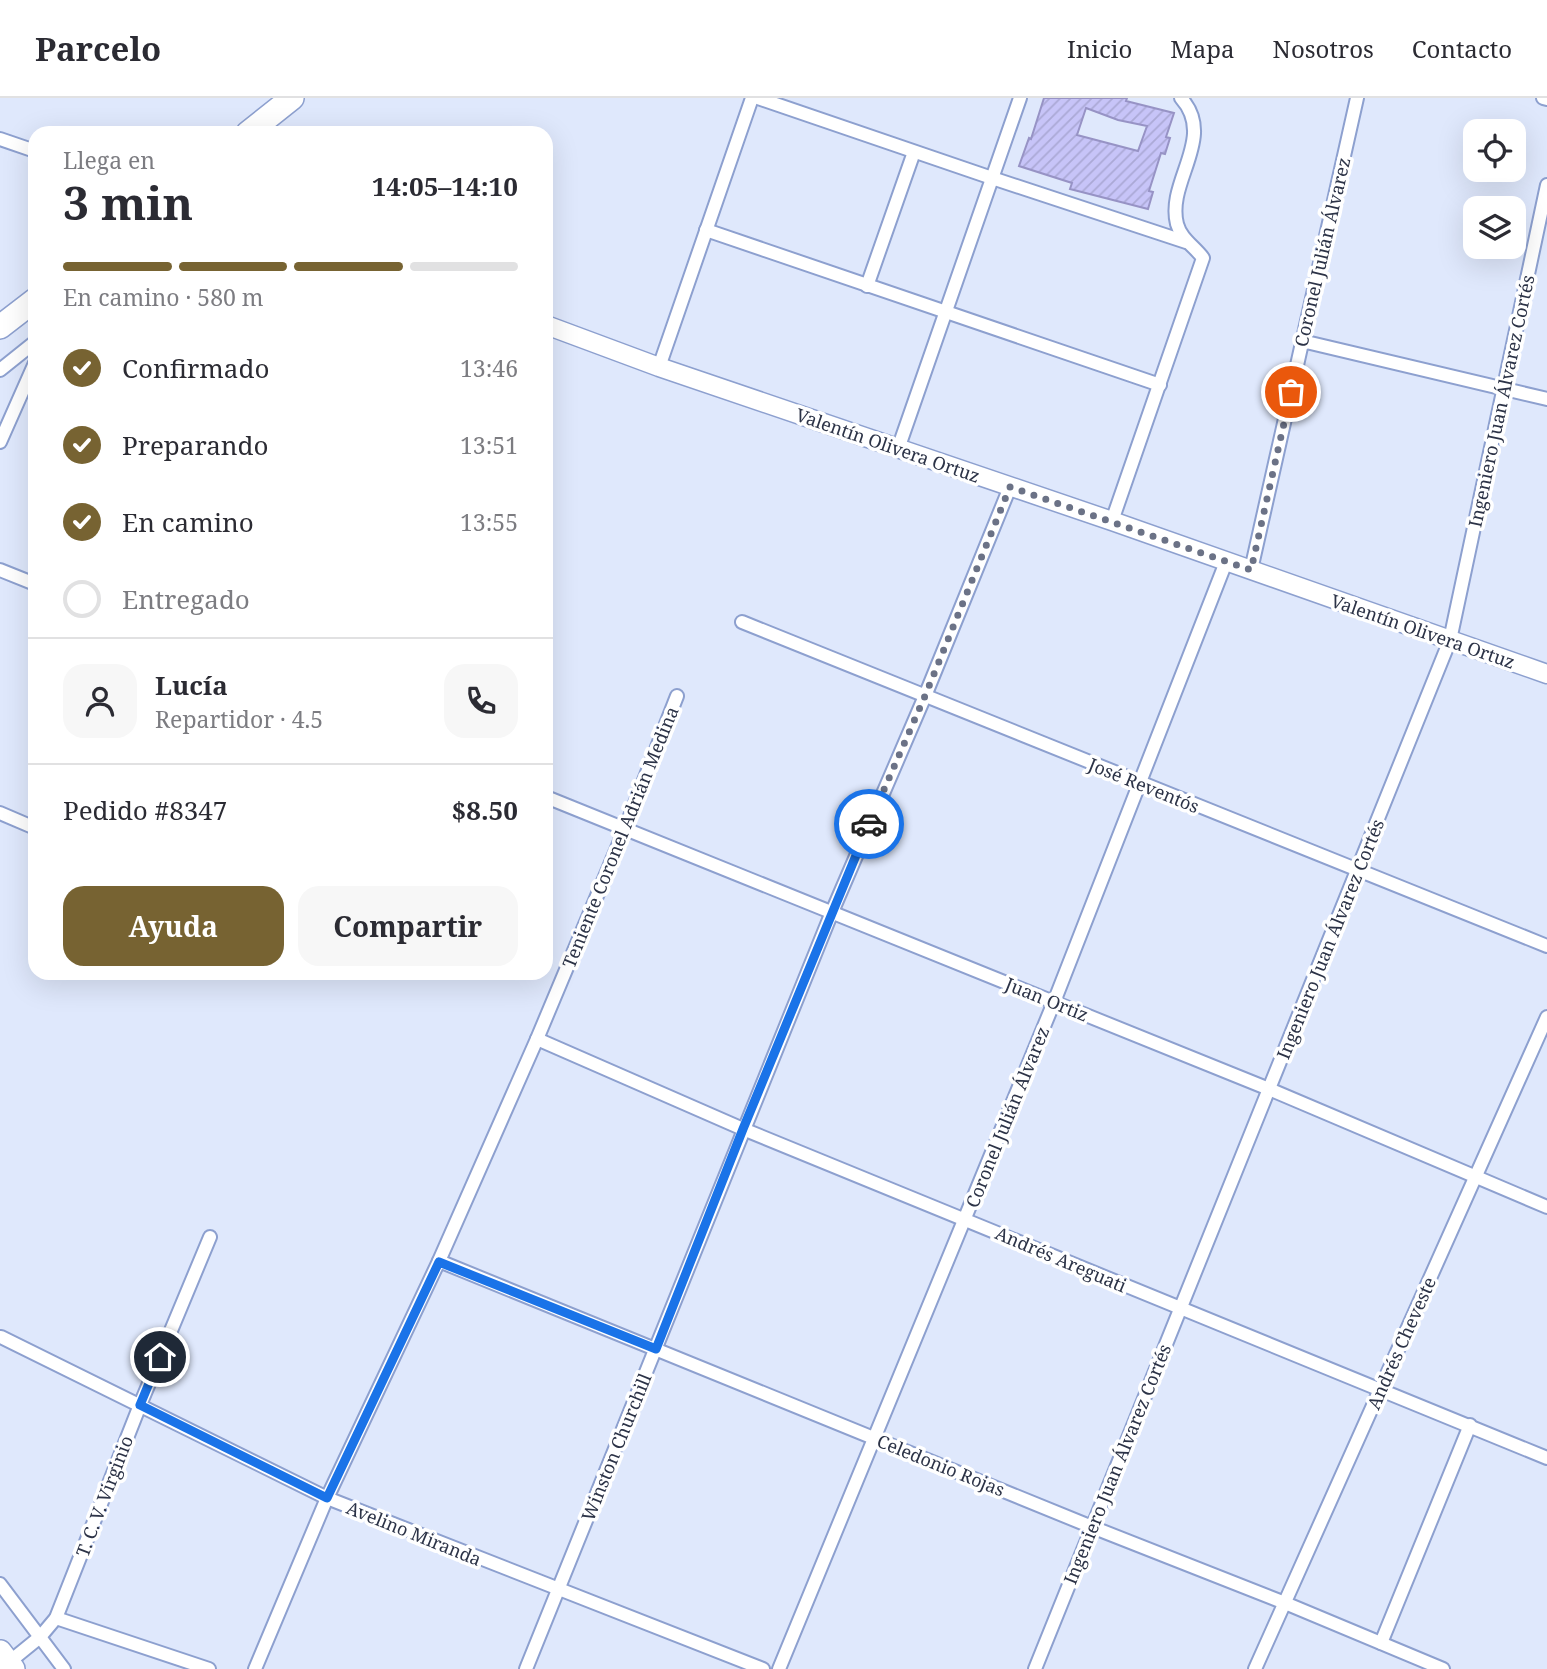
<!DOCTYPE html>
<html lang="es">
<head>
<meta charset="utf-8">
<style>
	body { margin:0; font-family:"Noto Serif",serif; background:#f7f7f7; color:#2b2b33; height:100vh; display:flex; flex-direction:column; font-size:26px; white-space:nowrap }
	* { box-sizing:border-box; margin:0 }
	p { font-size:23px; color:#7c7c81 }
	.icon { flex:none; width:38px; height:38px; fill:none; stroke:currentColor; stroke-width:2; stroke-linecap:round; stroke-linejoin:round }
	.map { position:relative; flex:1; overflow:hidden }
	.panel { position:absolute; left:28px; top:28px; width:525px; height:854px; display:flex; flex-direction:column; background:#fff; border-radius:21px; box-shadow:0 7px 28px #0002 }
	.panel>* { flex:none }
	.controls { position:absolute; left:1463px; top:21px; display:grid; gap:14px }
	.controls a { display:grid; place-items:center; width:63px; height:63px; border-radius:14px; background:#fff; box-shadow:0 7px 28px #0002; font-size:35px }
	.pin { position:absolute; display:grid; place-items:center; width:60px; height:60px; color:#fff; margin:-30px; border:4px solid #fff; border-radius:50%; box-shadow:0 2px 7px #0007 }
	.courier { position:absolute; display:grid; place-items:center; width:70px; height:70px; margin:-35px; border:5px solid #1a73e8; border-radius:50%; background:#fff; color:#222; box-shadow:0 2px 9px #0007 }
	.overview em { font-style:normal; font-weight:700 }
	.overview div { display:flex; flex-direction:column-reverse }
	.overview { display:flex; align-items:center; justify-content:space-between; height:119px; padding:0 35px }
	h1 { font-size:46px; font-weight:700; line-height:52px }
	.bar { display:grid; grid-template-columns:repeat(4,1fr); gap:10px 7px; align-content:center; height:84px; padding:0 35px }
	.bar i { height:9px; border-radius:5px; background:#e1e1e2 }
	.bar .active { background:#776332 }
	.bar p { grid-column:span 4 }
	.line { display:flex; align-items:center; gap:18px; padding:0 35px; border-top:2px solid #e1e1e2 }
	.line div { flex:1 }
	.round { display:grid; place-items:center; flex:none; width:74px; height:74px; border-radius:21px; background:#f7f7f7 }
	ol { padding:0 35px; list-style:none }
	li { display:flex; align-items:center; gap:21px; height:77px }
	li p { margin-inline-start:auto }
	li .icon { padding:7px; border-radius:50%; background:#776332; color:#fff; stroke-width:4 }
	li:last-child { color:#7c7c81 }
	li i { width:38px; height:38px; border:4px solid #e1e1e2; border-radius:50% }
	.button { display:flex; gap:14px; margin-top:auto; padding:14px 35px }
	.button a { flex:1; height:80px; border-radius:21px; background:#776332; color:#fff; font-size:28px; font-weight:700; line-height:80px; text-align:center }
	.button a+a { background:#f7f7f7; color:#2b2b33 }
	header { display:flex; align-items:center; gap:42px; box-sizing:border-box; height:98px; padding:0 35px; background:#fff; border-bottom:2px solid #e1e1e2 }
	header strong { font-size:33px }
	nav { display:flex; gap:38px; margin-inline-start:auto; font-size:24px }
	.map>svg:first-child { display:block }
	.building { fill:url(#building-hatch); stroke:#9793c5; stroke-width:2; fill-rule:evenodd }
	.lines { fill:none; stroke-linecap:round; stroke-linejoin:round }
	.street-casing { stroke:#8da0cf; stroke-width:16 }
	.secondary-casing { stroke:#8da0cf; stroke-width:21 }
	.highway-casing { stroke:#8da0cf; stroke-width:26 }
	.street { stroke:#fff; stroke-width:12 }
	.secondary { stroke:#fff; stroke-width:18 }
	.highway { stroke:#fff; stroke-width:23 }
	.done { stroke:#6b7286; stroke-width:7; stroke-dasharray:0 12.6 }
	.route { stroke:#1a73e8; stroke-width:9 }
	.labels { text-anchor:middle; dominant-baseline:central; stroke-width:7; stroke-linejoin:round; paint-order:stroke }
	.street-label { font-size:18px; fill:#2c3347; stroke:#fff }
</style>
</head>
<body>
<header>
<strong>Parcelo</strong>
<nav><a>Inicio</a><a>Mapa</a><a>Nosotros</a><a>Contacto</a></nav>
</header>
<div class="map">
<svg width="1547" height="1571" viewBox="0 0 1547 1571">
	<defs>
		<pattern id="building-hatch" width="6" height="6" patternUnits="userSpaceOnUse" patternTransform="scale(1.75)"><rect width="6" height="6" fill="#c7c4f8"/><path d="M-1 1l2-2M0 6l6-6M5 7l2-2" fill="none" stroke="#aba9d6"/></pattern>
	</defs>
	<rect width="100%" height="100%" fill="#dfe8fc"/>
	<!-- building -->
	<path class="building" d="M 1044,0 L 1127,0 L 1126,3 L 1174,15 L 1166,39 L 1170,40 L 1165,56 L 1161,55 L 1149,93 L 1153,94 L 1148,111 L 1070,91 L 1072,85 L 1019,68 L 1029,40 L 1031,41 ZM 1086,10 L 1118,22 L 1147,28 L 1138,53 L 1077,37 Z"/>
	<g class="lines">
		<defs>
			<g id="street">
				<path d="M 758,0 L 992,80 L 1186,144"/>
				<path d="M 1543,0 L 1547,1"/>
				<path d="M 0,41 L 35,53"/>
				<path d="M 706,132 L 1160,287"/>
				<path d="M 867,188 L 914,54"/>
				<path d="M 1302,243 L 1547,301"/>
				<path d="M 659,269 L 752,0"/>
				<path d="M 0,272 L 35,244"/>
				<path d="M 0,344 L 35,265"/>
				<path d="M 898,351 L 1020,0"/>
				<path d="M 1112,423 L 1203,160 C 1194,148 1181,141 1177,126 C 1166,83 1217,40 1181,0"/>
				<path d="M 0,472 L 35,486"/>
				<path d="M 1251,472 L 1357,0"/>
				<path d="M 742,524 L 1547,848"/>
				<path d="M 546,699 L 1269,991 L 1547,1109"/>
				<path d="M 0,715 L 35,730"/>
				<path d="M 537,941 L 743,1031 L 1547,1360"/>
				<path d="M 439,1163 L 1092,1429 L 1285,1505 L 1443,1571"/>
				<path d="M 1,1239 L 327,1400 L 763,1571"/>
				<path d="M 0,1486 L 64,1571"/>
				<path d="M 56,1520 L 209,1571"/>
				<path d="M 1381,1545 L 1470,1327"/>
				<path d="M 8,1565 L 40,1539 L 56,1520 L 140,1307 L 210,1139"/>
				<path d="M 255,1571 L 327,1400 L 439,1163 L 537,941 L 625,731 L 677,598"/>
				<path d="M 526,1571 L 832,814 L 925,598 L 1010,389"/>
				<path d="M 779,1571 L 1054,904 L 1226,464"/>
				<path d="M 1035,1571 L 1450,542 L 1547,87"/>
				<path d="M 1255,1571 L 1547,919"/>
			</g>
			<path id="secondary" d="M 546,227 L 659,269 L 1112,423 L 1547,576"/>
			<g id="highway">
				<path d="M 248,35 L 292,0"/>
				<path d="M 0,229 L 35,202"/>
				<path d="M 0,1554 L 13,1571"/>
			</g>
		</defs>
		<!-- street casing -->
		<use href="#street" class="street-casing"/>
		<!-- secondary casing -->
		<use href="#secondary" class="secondary-casing"/>
		<!-- highway casing -->
		<use href="#highway" class="highway-casing"/>
		<!-- street -->
		<use href="#street" class="street"/>
		<!-- secondary -->
		<use href="#secondary" class="secondary"/>
		<!-- highway -->
		<use href="#highway" class="highway"/>
	</g>
	<g class="lines">
		<!-- done -->
		<path class="done" d="M 869,726 L 925,598 L 1010,389 L 1251,472 L 1291,294"/>
		<!-- route -->
		<path class="route" d="M 160,1259 L 140,1307 L 327,1400 L 439,1164 L 656,1251 L 743,1031 L 869,726"/>
	</g>
	<g class="labels">
		<!-- street labels -->
		<g class="street-label">
			<text transform="translate(1322 154) rotate(-77)">Coronel Julián Álvarez</text>
			<text transform="translate(1501 303) rotate(-78)">Ingeniero Juan Álvarez Cortés</text>
			<text transform="translate(888 347) rotate(19)">Valentín Olivera Ortuz</text>
			<text transform="translate(1423 533) rotate(19)">Valentín Olivera Ortuz</text>
			<text transform="translate(1144 687) rotate(22)">José Reventós</text>
			<text transform="translate(620 739) rotate(-68)">Teniente Coronel Adrián Medina</text>
			<text transform="translate(1330 841) rotate(-68)">Ingeniero Juan Álvarez Cortés</text>
			<text transform="translate(1047 901) rotate(22)">Juan Ortiz</text>
			<text transform="translate(1007 1019) rotate(-68)">Coronel Julián Álvarez</text>
			<text transform="translate(1061 1161) rotate(23)">Andrés Areguati</text>
			<text transform="translate(1401 1245) rotate(-66)">Andrés Cheveste</text>
			<text transform="translate(616 1349) rotate(-68)">Winston Churchill</text>
			<text transform="translate(1117 1366) rotate(-68)">Ingeniero Juan Álvarez Cortés</text>
			<text transform="translate(941 1367) rotate(22)">Celedonio Rojas</text>
			<text transform="translate(104 1398) rotate(-69)">T. C. V. Virginio</text>
			<text transform="translate(414 1435) rotate(22)">Avelino Miranda</text>
		</g>
	</g>
</svg>
<div class="controls">
<a><svg class="icon" aria-label="locate" viewBox="0 0 24 24"><circle cx="12" cy="12" r="6"/><path d="M12 2v4M12 18v4M2 12h4M18 12h4"/></svg></a>
<a><svg class="icon" aria-label="layers" viewBox="0 0 24 24"><path d="M12 4l9 5-9 5-9-5zM3 14l9 5 9-5"/></svg></a>
</div>
<div class="pin" style="left:1291px;top:294px;background:#ea580c"><svg class="icon" aria-label="bag" viewBox="0 0 24 24"><path d="M5 8h14l-1 12H6zM9 8a3 3 0 0 1 6 0"/></svg></div>
<div class="pin" style="left:160px;top:1259px;background:#1f2937"><svg class="icon" aria-label="home" viewBox="0 0 24 24"><path d="M3 11l9-7 9 7M6 9v11h12V9"/></svg></div>
<div class="courier" style="left:869px;top:726px"><svg class="icon" aria-label="car" viewBox="0 0 24 24"><path d="M5 17H2v-5l4-1 3-4h7l3 4 3 1v5h-3M9 17h6M6 11h13"/><circle cx="7" cy="17" r="2"/><circle cx="17" cy="17" r="2"/></svg></div>
<section class="panel">
<div class="overview"><div><h1>3 min</h1><p>Llega en</p></div><em>14:05–14:10</em></div>
<div class="bar"><i class="active"></i><i class="active"></i><i class="active"></i><i></i><p>En camino · 580 m</p></div>
<ol>
<li><svg class="icon" aria-label="check" viewBox="0 0 24 24"><path d="M5 12l5 5 9-10"/></svg>Confirmado<p>13:46</p></li>
<li><svg class="icon" aria-label="check" viewBox="0 0 24 24"><path d="M5 12l5 5 9-10"/></svg>Preparando<p>13:51</p></li>
<li><svg class="icon" aria-label="check" viewBox="0 0 24 24"><path d="M5 12l5 5 9-10"/></svg>En camino<p>13:55</p></li>
<li><i></i>Entregado</li>
</ol>
<div class="line" style="height:126px"><a class="round"><svg class="icon" aria-label="person" viewBox="0 0 24 24"><circle cx="12" cy="8" r="4"/><path d="M4 21q1-7 8-7t8 7"/></svg></a><div><b>Lucía</b><p>Repartidor · 4.5</p></div><a class="round"><svg class="icon" aria-label="phone" viewBox="0 0 24 24"><path d="M5 4h4l2 5-3 2q2 4 5 5l2-3 5 2v4C11 20 4 13 5 4z"/></svg></a></div>
<div class="line" style="height:91px"><div>Pedido #8347</div><b>$8.50</b></div>
<div class="button"><a>Ayuda</a><a>Compartir</a></div>
</section>
</div>
</body>
</html>
